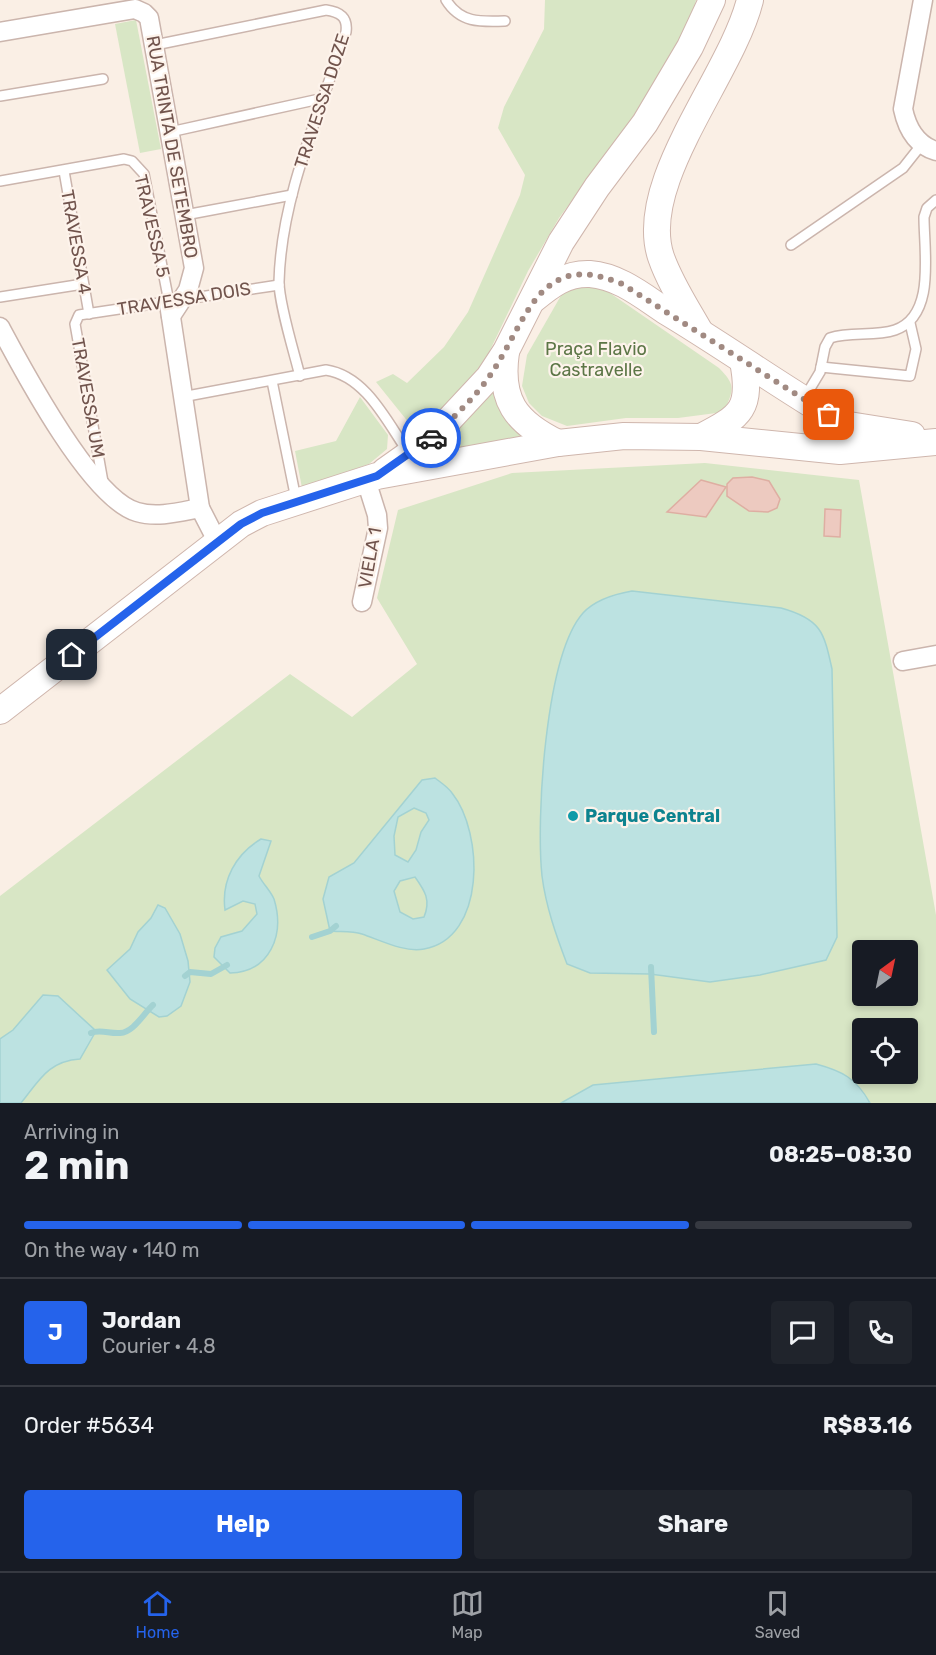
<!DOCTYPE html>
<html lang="en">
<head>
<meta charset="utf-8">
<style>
	body { margin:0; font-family:Rubik,sans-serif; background:#20242c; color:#f1f3f6; height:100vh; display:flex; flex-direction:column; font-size:22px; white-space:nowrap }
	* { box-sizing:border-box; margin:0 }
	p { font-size:20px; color:#9ea1a6 }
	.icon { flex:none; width:33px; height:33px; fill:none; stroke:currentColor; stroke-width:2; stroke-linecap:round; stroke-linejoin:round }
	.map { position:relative; height:1103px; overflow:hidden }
	.drawer { display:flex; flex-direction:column; background:#171b24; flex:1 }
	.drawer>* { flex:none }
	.needle { width:39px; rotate:33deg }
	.controls { position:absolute; left:852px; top:940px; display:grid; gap:12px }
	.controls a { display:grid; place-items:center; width:66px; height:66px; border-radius:6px; background:#171b24; box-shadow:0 3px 9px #0003; font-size:30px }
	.pin { position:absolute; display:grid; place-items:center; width:51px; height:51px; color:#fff; margin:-26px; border-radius:12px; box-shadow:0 3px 9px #0006 }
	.courier { position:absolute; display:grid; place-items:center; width:60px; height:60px; margin:-30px; border:4px solid #2563eb; border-radius:50%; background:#fff; color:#222; box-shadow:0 2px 8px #0007 }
	.overview em { font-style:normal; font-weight:700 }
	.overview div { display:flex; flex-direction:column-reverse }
	.overview { display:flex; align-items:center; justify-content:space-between; height:102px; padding:0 24px }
	h1 { font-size:39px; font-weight:700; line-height:45px }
	.bar { display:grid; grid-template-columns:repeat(4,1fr); gap:9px 6px; align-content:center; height:72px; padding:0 24px }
	.bar i { height:8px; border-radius:4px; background:#363941 }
	.bar .active { background:#2563eb }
	.bar p { grid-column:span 4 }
	.line { display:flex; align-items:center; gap:15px; padding:0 24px; border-top:2px solid #363941 }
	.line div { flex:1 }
	.round { display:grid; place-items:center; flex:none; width:63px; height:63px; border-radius:6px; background:#20242c }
	.action { display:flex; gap:12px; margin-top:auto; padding:12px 24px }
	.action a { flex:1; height:69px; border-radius:6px; background:#2563eb; color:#fff; font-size:24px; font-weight:700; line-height:69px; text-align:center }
	.action a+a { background:#20242c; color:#f1f3f6 }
	.menu { display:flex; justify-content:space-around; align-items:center; height:84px; border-top:2px solid #363941; background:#171b24; font-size:16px; color:#9ea1a6 }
	.menu a { display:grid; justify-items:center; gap:3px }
	.menu .active { color:#2563eb }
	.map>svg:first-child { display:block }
	.green { fill:#d8e6c5; fill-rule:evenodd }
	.water { fill:#bce2e1; stroke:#a3d2d2; stroke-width:1.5; fill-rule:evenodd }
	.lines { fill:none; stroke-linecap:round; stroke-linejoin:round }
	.stream { stroke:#a3d2d2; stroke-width:6 }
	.building { fill:#edcac0; stroke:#deaea2; stroke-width:1.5 }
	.lane-casing { stroke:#cbb5ad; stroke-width:12 }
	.street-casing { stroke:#cbb5ad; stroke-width:21 }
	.secondary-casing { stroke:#cfb6ad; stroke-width:28 }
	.lane { stroke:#fff; stroke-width:9 }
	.street { stroke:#fff; stroke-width:18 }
	.secondary { stroke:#fff; stroke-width:26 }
	.done { stroke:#a18a82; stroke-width:6; stroke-dasharray:0 10.8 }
	.route { stroke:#2563eb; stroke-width:8 }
	.culture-dot { fill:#0f9aa8; stroke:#fdf3eb; stroke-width:2 }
	.labels { text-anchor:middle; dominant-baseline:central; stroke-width:4.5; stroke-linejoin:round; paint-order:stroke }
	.street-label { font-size:18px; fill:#71544d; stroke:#fdf3eb }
	.park-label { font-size:18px; fill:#5c7646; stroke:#fdf3eb }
	.culture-label { font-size:18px; font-weight:bold; fill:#0d838f; stroke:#fdf3eb; text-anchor:start }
</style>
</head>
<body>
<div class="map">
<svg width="936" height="1103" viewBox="0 0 936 1103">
	<rect width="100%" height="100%" fill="#faefe5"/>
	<!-- green -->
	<g class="green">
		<path d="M 545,0 L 696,0 L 692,17 L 665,75 L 559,218 L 528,271 L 482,367 L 428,429 L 413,428 L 376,382 L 393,374 L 407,383 L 444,347 L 468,312 L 520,195 L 525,175 L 498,128 L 504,107 L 544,29 Z"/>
		<path d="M 136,20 L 161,149 L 140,153 L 115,24 Z"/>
		<path d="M 584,284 L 607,291 L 719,368 C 737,386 733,390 724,412 L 678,418 L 626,418 L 567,426 L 542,416 L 529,403 L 522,386 L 527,355 L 563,292 Z"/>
		<path d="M 499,382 L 531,435 L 419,461 L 463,423 Z"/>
		<path d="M 360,397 L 388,435 L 387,449 L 369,464 L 302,488 L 295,451 L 336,441 Z"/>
		<path d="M 705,463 L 859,480 L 936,915 L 936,1103 L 0,1103 L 0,896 L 290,674 L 352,717 L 417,664 L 377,598 L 398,510 L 512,473 ZM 862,951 L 908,951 L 908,996 L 862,996 ZM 862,1029 L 908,1029 L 908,1074 L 862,1074 Z"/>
	</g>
	<!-- water -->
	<g class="water">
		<path d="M 632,591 L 781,608 C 821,619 824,632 832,669 L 837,937 L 826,960 L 760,975 L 710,982 L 650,974 L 590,973 L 567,964 C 556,935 546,907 542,876 C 536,819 545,656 583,613 C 595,600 615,594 632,591 Z"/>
		<path d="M 435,778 C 440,782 448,787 452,793 C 484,833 486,938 424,949 C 405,953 380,940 362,934 C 352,931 340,932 330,931 L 323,899 L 329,877 L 354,863 L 422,780 ZM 414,808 L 426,813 L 429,820 L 421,832 L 416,850 L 408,862 L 395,855 L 394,836 L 398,817 ZM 415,877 C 425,891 431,900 424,917 L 413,919 L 400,912 L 394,891 L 400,881 Z"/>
		<path d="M 261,839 L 271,841 L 259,876 C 263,884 270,890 274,899 C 285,935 270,972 230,973 L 214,957 L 215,948 L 221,937 L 242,931 L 257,914 L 255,904 L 243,901 L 225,910 C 221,880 236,854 261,839 Z"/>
		<path d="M 158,905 L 165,908 L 180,934 L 188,961 L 190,982 L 181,1006 L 167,1016 L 159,1017 L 130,999 L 107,970 L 130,949 L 138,932 L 151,918 Z"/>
		<path d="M 43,995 L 58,996 L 96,1031 L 80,1059 C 48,1061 39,1081 21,1103 L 0,1103 L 0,1039 L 13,1030 Z"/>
		<path d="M 816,1064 C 842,1071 856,1078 870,1103 L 561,1103 L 593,1085 Z"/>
	</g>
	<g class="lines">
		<!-- stream -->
		<g class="stream">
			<path d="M 312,937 L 330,931 L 336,926"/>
			<path d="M 651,967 L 654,1032"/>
			<path d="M 185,976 L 190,972 L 211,974 L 227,965"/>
			<path d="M 91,1033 C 100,1029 110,1034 120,1033 C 134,1032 143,1014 153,1005"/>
		</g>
	</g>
	<!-- building -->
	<g class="building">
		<path d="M 752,477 L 769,481 L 780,499 L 777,508 L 768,512 L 749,511 L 727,496 L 727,484 L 733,478 Z"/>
		<path d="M 701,480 L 726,487 L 706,517 L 667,512 Z"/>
		<path d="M 825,509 L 841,510 L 840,537 L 824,536 Z"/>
	</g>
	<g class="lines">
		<defs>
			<g id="lane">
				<path d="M 446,0 C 460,23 480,22 505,21"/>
				<path d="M 155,45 L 326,10 C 340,12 348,17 346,32 C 320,112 281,196 279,282 C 279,304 294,352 300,376"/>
				<path d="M 0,96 L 103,79"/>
				<path d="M 170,132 L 324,98"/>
				<path d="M 64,171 L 89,314"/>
				<path d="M 0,181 L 124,159 L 132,161 L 144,174 L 169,302"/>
				<path d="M 185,215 L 292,195"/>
				<path d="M 791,245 L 903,168 L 922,144"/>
				<path d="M 0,297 L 83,284"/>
				<path d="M 821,367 L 910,376 L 916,349 L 910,323"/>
				<path d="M 272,381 L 296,499"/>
				<path d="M 182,397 L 326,370 C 366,376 387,422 408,452"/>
				<path d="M 805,397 L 820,372 L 825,347 L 830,338 C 851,331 874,337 895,330 C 936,316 924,253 924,217 L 927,208 L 936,200"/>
				<path d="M 103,482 L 75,324 L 79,315 L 279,285"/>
			</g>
			<g id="street">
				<path d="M 923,0 L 903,109 C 907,128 916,145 936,151"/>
				<path d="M 0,32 L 135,9 L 144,13 L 149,18 L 194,268 L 188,290 L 171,316"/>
				<path d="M 169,304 L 200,508"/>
				<path d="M 0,327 C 23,370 91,499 137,512 C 157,518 179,512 200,508 L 217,541"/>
				<path d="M 362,602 L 378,528 L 377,515 L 366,480"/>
				<path d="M 903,661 L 936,655"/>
			</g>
			<g id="secondary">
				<path d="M 534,299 C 551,285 566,273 590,274 C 619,276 644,297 667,312 C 722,345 774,382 829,415 L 849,425 L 912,435"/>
				<path d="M 699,330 C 686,307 670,283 661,257 C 636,182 731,76 750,0"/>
				<path d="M 506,352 C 499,400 515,422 558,443"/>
				<path d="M 701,437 C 742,416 752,408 743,361"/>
				<path d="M 385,471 L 433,437 L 489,377 L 506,351 L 561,242 L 597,187 L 645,123 L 690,47 L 712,0"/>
				<path d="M 0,711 L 241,524 L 262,513 L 377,476 L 558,443 L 624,436 L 701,437 L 840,451 L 936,442"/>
			</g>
		</defs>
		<!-- lane casing -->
		<use href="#lane" class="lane-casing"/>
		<!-- street casing -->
		<use href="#street" class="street-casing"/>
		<!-- secondary casing -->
		<use href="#secondary" class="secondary-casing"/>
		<!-- lane -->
		<use href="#lane" class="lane"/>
		<!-- street -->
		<use href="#street" class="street"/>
		<!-- secondary -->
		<use href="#secondary" class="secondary"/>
	</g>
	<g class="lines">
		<!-- done -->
		<path class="done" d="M 431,438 C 452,419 475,398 491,374 C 527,321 539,248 622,284 L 829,415"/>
		<!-- route -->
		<path class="route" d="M 72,655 L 241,524 L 262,513 L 377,476 L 431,438"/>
	</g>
	<!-- markers -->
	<circle class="culture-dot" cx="573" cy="816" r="6"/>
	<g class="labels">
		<!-- street labels -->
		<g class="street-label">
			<text transform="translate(322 101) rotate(-72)">TRAVESSA DOZE</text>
			<text transform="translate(172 147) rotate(80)">RUA TRINTA DE SETEMBRO</text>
			<text transform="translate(152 226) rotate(77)">TRAVESSA 5</text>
			<text transform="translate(76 242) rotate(80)">TRAVESSA 4</text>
			<text transform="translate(184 299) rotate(-9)">TRAVESSA DOIS</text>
			<text transform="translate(88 398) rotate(80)">TRAVESSA UM</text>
			<text transform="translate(370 558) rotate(-80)">VIELA 1</text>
		</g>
		<!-- park labels -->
		<g class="park-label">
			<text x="596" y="349">Praça Flavio<tspan x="596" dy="21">Castravelle</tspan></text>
		</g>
		<!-- culture labels -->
		<g class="culture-label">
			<text x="585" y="816">Parque Central</text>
		</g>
	</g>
</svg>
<div class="controls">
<a><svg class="needle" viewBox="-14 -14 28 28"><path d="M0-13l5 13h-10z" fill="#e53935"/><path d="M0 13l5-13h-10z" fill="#9ea1a6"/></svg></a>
<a><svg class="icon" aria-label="locate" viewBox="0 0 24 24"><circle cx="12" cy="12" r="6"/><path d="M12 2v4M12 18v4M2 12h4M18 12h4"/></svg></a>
</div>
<div class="pin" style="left:829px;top:415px;background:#ea580c"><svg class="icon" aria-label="bag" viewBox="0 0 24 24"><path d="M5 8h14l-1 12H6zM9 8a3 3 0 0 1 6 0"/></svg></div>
<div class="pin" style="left:72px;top:655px;background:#1f2937"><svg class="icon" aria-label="home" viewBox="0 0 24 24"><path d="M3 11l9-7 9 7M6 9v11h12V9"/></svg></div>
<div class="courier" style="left:431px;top:438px"><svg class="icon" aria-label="car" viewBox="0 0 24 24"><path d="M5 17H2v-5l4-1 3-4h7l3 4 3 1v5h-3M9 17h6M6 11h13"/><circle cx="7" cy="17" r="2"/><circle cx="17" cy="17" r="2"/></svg></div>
</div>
<section class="drawer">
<div class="overview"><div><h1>2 min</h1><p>Arriving in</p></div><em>08:25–08:30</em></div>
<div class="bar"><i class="active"></i><i class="active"></i><i class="active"></i><i></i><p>On the way · 140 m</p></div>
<div class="line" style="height:108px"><b class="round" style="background:#2563eb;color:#fff">J</b><div><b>Jordan</b><p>Courier · 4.8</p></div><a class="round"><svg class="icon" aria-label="chat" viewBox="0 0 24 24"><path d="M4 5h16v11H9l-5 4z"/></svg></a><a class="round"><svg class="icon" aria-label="phone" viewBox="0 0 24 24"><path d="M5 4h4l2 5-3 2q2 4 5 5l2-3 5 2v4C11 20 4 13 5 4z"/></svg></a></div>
<div class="line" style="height:78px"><div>Order #5634</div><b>R$83.16</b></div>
<div class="action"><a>Help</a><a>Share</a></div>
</section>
<nav class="menu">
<a class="active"><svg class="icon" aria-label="home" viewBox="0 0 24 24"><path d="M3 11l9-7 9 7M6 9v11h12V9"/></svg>Home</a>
<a><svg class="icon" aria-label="map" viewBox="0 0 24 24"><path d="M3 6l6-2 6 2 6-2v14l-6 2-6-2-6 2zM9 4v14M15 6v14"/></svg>Map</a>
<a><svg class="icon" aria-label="saved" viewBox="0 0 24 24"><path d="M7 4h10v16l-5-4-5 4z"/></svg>Saved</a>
</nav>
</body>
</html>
